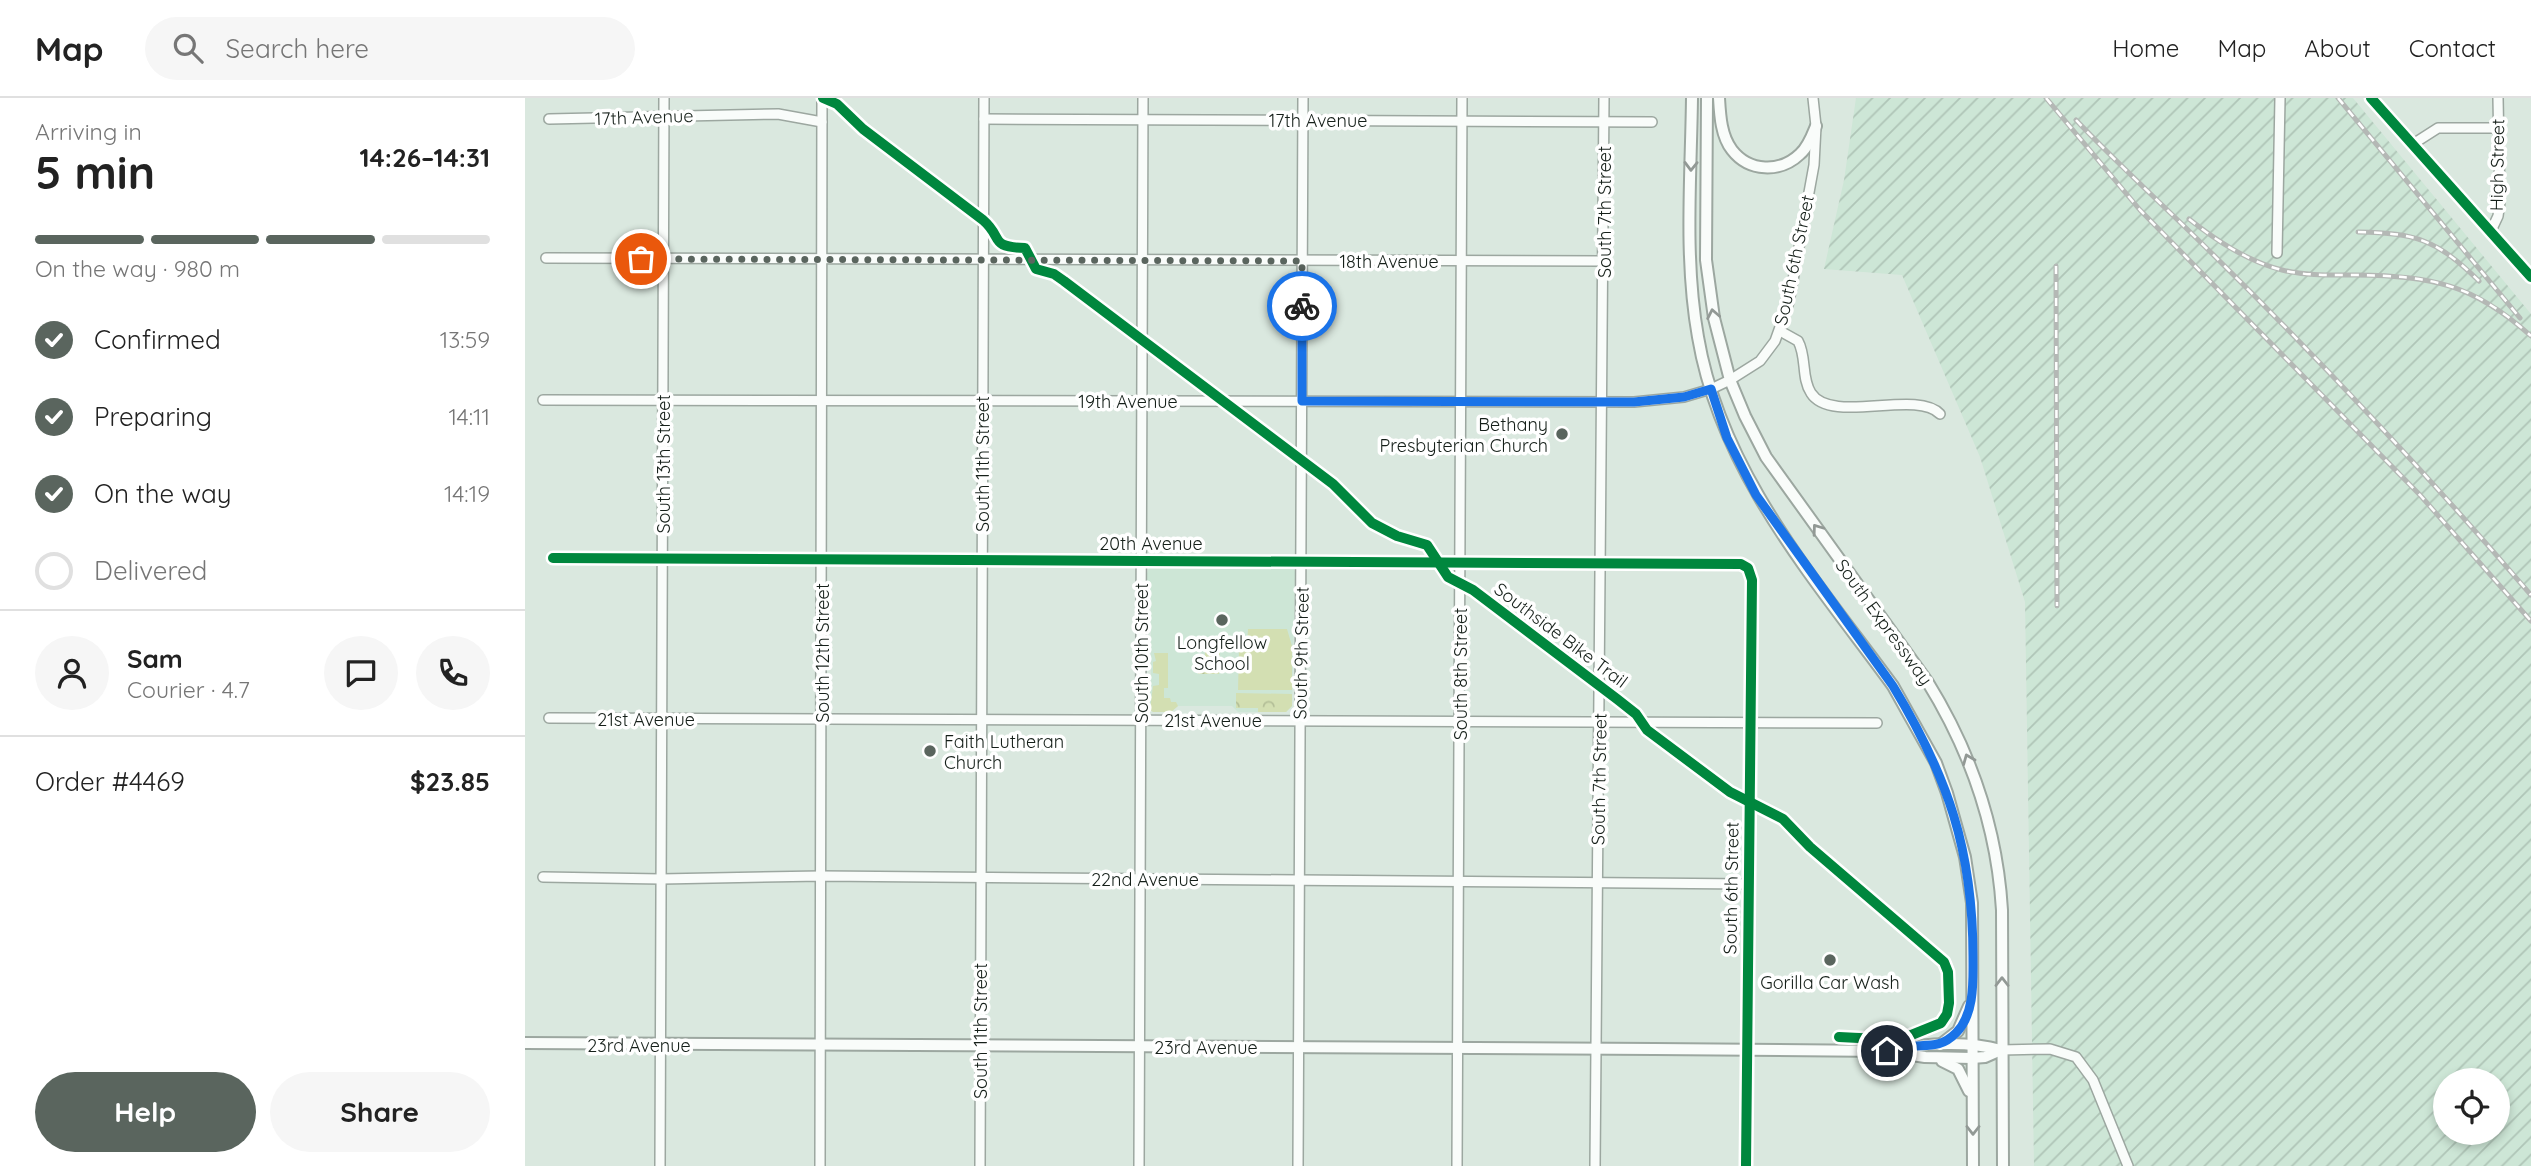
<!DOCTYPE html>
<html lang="en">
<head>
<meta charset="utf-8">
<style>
	body { margin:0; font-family:Quicksand,sans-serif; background:#f6f6f6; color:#222; height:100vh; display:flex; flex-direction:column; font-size:26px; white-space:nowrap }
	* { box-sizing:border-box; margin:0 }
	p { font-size:23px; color:#767676 }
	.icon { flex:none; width:38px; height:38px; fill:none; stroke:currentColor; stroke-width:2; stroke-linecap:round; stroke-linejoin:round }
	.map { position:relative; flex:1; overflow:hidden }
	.drawer { display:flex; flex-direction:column; background:#fff; width:525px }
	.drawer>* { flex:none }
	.fabs { position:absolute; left:1908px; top:970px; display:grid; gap:14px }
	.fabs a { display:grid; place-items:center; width:77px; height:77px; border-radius:50%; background:#fff; box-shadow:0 4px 10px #0003; font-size:35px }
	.pin { position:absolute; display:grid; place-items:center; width:60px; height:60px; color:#fff; margin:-30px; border:4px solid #fff; border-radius:50%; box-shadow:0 2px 7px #0007 }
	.courier { position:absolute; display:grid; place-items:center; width:70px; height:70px; margin:-35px; border:5px solid #1a73e8; border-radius:50%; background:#fff; color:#222; box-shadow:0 2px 9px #0007 }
	.head em { font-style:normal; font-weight:700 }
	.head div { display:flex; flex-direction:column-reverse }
	.head { display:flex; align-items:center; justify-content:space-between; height:119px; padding:0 35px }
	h1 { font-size:46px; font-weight:700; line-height:52px }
	.bar { display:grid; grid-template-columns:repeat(4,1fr); gap:10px 7px; align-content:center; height:84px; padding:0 35px }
	.bar i { height:9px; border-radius:5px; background:#e0e0e0 }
	.bar .selected { background:#5a655e }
	.bar p { grid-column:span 4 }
	.line { display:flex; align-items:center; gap:18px; padding:0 35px; border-top:2px solid #e0e0e0 }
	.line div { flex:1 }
	.round { display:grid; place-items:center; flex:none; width:74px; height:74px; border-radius:37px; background:#f6f6f6 }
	ol { padding:0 35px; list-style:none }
	li { display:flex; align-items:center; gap:21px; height:77px }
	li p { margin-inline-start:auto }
	li .icon { padding:7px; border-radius:50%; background:#5a655e; color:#fff; stroke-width:4 }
	li:last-child { color:#767676 }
	li i { width:38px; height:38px; border:4px solid #e0e0e0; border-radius:50% }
	.primary-button { display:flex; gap:14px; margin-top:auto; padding:14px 35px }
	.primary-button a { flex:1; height:80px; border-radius:42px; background:#5a655e; color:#fff; font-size:28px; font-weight:700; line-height:80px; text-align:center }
	.primary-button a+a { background:#f6f6f6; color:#222 }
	header { display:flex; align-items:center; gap:42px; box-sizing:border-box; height:98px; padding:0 35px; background:#fff; border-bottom:2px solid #e0e0e0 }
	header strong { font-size:33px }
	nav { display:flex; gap:38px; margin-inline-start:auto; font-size:24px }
	.search { width:490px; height:63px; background:#f6f6f6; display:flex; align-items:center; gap:18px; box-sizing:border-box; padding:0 24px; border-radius:38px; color:#767676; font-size:26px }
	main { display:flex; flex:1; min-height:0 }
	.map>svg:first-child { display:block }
	.built { fill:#cde6d6 }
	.industrial { fill:url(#industrial-furrows); fill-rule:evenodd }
	.green { fill:#d3dfb2 }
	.park { fill:url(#park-crowns) }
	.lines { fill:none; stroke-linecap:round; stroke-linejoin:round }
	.minor-casing { stroke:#9ca7a0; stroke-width:12 }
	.major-casing { stroke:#9ca7a0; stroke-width:14 }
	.minor { stroke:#f9fcfa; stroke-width:9 }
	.major { stroke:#f9fcfa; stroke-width:10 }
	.rail-casing { stroke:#b4b8b5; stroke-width:5 }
	.rail { stroke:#fff; stroke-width:2.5; stroke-dasharray:8; stroke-linecap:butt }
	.cycleway-casing { stroke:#fff; stroke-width:15 }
	.cycleway { stroke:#00873e; stroke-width:10 }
	.oneway { stroke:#929995 }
	.done { stroke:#5a655e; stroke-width:7; stroke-dasharray:0 12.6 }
	.route { stroke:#1a73e8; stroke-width:9 }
	.poi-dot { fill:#5a655e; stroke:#fff; stroke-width:2.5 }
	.labels { text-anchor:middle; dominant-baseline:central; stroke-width:7; stroke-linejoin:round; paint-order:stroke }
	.street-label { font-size:18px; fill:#151f19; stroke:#fff }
	.poi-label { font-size:18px; fill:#151f19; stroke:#fff }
</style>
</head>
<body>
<header>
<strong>Map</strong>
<div class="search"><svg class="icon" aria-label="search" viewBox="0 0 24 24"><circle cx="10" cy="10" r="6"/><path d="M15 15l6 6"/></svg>Search here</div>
<nav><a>Home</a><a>Map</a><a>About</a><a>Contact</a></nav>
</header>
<main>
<section class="drawer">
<div class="head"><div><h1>5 min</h1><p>Arriving in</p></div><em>14:26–14:31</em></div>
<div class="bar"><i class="selected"></i><i class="selected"></i><i class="selected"></i><i></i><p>On the way · 980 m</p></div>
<ol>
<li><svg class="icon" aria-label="check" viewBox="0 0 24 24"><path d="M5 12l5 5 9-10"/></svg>Confirmed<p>13:59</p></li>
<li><svg class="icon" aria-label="check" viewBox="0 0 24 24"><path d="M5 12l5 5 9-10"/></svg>Preparing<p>14:11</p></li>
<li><svg class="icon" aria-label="check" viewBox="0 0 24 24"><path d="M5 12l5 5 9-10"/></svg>On the way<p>14:19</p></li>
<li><i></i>Delivered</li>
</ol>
<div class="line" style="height:126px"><a class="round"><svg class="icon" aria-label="person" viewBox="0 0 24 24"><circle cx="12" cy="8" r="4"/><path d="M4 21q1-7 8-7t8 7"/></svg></a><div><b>Sam</b><p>Courier · 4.7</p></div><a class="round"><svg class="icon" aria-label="chat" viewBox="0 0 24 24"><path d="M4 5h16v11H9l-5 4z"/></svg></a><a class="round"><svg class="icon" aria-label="phone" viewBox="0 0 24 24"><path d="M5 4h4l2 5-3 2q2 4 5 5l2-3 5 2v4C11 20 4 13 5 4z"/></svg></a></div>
<div class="line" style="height:91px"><div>Order #4469</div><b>$23.85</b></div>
<div class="primary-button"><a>Help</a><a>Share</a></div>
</section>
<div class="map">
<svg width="2006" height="1068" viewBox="0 0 2006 1068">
	<defs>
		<pattern id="industrial-furrows" width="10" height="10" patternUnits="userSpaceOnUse" patternTransform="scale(1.75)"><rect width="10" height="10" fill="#cde6d6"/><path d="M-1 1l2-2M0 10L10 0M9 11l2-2" fill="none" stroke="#afc5b7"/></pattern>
		<pattern id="park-crowns" width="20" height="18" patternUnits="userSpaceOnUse" patternTransform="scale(1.75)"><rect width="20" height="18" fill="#d3dfb2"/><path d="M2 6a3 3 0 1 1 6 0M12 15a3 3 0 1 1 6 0" fill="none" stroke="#b4bf98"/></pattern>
	</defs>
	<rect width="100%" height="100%" fill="#dae8df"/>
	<!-- built -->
	<path class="built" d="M 629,468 L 765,468 L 768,470 L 770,473 L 767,608 L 761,614 L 713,614 L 707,608 L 653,608 L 646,614 L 628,614 L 622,608 L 621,592 L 626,588 L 626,495 L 621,491 L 622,475 L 624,470 Z"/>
	<!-- industrial -->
	<path class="industrial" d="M 1331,0 L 1828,0 L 2006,216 L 2006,1068 L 1509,1068 L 1500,504 L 1455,359 L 1377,177 L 1299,171 L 1319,82 ZM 1920,982 L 1972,982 L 1972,1034 L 1920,1034 Z"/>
	<!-- green -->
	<g class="green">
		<path d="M 723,531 L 762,531 L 767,548 L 767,592 L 713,592 L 714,553 L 722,549 Z"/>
		<path d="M 629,555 L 643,555 L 643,590 L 639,590 L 639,600 L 645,600 L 646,604 L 651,604 L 653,608 L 646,614 L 628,614 L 625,612 L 628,588 L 634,587 L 634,576 L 628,575 L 628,564 L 631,563 Z"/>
	</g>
	<!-- park -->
	<g class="park">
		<path d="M 677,549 L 691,549 L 695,552 L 694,576 L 673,576 L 674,563 L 680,560 L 680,551 Z"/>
		<path d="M 711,595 L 767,596 L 767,608 L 761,614 L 733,614 L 733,610 L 711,610 Z"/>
	</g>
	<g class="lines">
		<defs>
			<g id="minor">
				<path d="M 24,21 L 253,16 L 297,24"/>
				<path d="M 459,21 L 1127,24"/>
				<path d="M 1888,46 L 1913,30 L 1974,30"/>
				<path d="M 1966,133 L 1973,118 L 1975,104 L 1973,0"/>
				<path d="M 1752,155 L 1755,0"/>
				<path d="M 21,160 L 1078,163"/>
				<path d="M 1255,233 L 1273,243 C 1282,259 1276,280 1286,295 C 1306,327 1391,291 1415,316"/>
				<path d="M 18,302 L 1109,304 L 1159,299 L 1186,291 L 1205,282 L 1235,263 L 1250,243 L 1264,204 L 1289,67 L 1291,28 L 1288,0"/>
				<path d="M 28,460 L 1216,466 L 1223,470 L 1227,482 L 1221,1068"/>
				<path d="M 24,620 L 1352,625"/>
				<path d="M 18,779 L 136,781 L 296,778 L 1223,786"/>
				<path d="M 1476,952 L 1525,951 L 1551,959 L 1568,982 L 1603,1068"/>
				<path d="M 135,1068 L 139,0"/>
				<path d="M 295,1068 L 297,0"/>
				<path d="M 455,1068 L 459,0"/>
				<path d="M 614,1068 L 618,0"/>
				<path d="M 773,1068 L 778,0"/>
				<path d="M 932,1068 L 937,0"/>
				<path d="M 1070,1068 L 1079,0"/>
			</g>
			<g id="major">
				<path d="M 1167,0 C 1166,79 1159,161 1173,239 C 1196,375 1289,480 1368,588 L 1411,665 L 1422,695 L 1440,759 L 1447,805 L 1448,1068"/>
				<path d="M 1182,0 L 1181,162 L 1189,220 L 1205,282 L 1220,318 L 1241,359 L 1402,583 C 1446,654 1472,729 1477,812 L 1478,1068"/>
				<path d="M 1194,0 C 1195,17 1196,38 1207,52 C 1224,74 1255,75 1275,56 C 1283,49 1287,38 1291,28"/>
				<path d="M 1846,0 L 2006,179"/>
				<path d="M 0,945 L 1130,951 L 1361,953 L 1400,959 L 1447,960 L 1460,959 L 1476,952"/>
				<path d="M 1415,947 L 1433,933 L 1444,908"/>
				<path d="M 1368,952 C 1402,945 1443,943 1476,952"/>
				<path d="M 1417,963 L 1433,971 L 1444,993"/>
			</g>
		</defs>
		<!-- minor casing -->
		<use href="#minor" class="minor-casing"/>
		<!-- major casing -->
		<use href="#major" class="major-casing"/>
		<!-- minor -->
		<use href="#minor" class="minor"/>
		<!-- major -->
		<use href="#major" class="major"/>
		<defs>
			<g id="rail">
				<path d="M 1521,0 L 1615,112 L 1895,397 L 2006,523"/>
				<path d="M 1813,0 L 1995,220"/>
				<path d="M 1551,22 C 1586,59 1624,94 1661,130 C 1781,247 1897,370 2006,497"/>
				<path d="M 1664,121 C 1692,143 1722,163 1757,172 C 1781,178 1806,177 1831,177 C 1908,178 1948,186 2006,238"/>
				<path d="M 1833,134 C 1892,135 1912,142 1954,183"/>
				<path d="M 1531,168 L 1532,508"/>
			</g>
		</defs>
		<!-- rail casing -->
		<use href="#rail" class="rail-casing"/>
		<!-- rail -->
		<use href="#rail" class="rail"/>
		<defs>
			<g id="cycleway">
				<path d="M 298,0 L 312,6 L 338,31 L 458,122 C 479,140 463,149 500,150 L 511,171 L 529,176 L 539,183 L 808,386 L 847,425 L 872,438 L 902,447 L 923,479 L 948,492 L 1092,601 L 1111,616 L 1122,632 L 1205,694 L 1258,721 L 1285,749 L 1419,864 L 1423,874 L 1424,905 L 1422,916 L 1416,925 L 1374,942 L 1314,939"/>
				<path d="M 1846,0 L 2006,179"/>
				<path d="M 28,460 L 1216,466 L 1223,470 L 1227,482 L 1221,1068"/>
			</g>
		</defs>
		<!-- cycleway casing -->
		<use href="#cycleway" class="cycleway-casing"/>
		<!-- cycleway -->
		<use href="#cycleway" class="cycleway"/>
	</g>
	<!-- one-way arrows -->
	<defs><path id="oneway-chevron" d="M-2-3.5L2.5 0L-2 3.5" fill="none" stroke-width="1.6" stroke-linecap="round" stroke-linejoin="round" transform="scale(1.75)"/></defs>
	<g class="oneway">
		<use href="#oneway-chevron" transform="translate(1166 68) rotate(91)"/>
		<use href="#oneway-chevron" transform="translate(1188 216) rotate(-101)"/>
		<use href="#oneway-chevron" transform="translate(1292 431) rotate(-126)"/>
		<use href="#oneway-chevron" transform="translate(1443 661) rotate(-112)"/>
		<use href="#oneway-chevron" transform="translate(1477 884) rotate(-90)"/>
		<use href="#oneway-chevron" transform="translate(1448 1032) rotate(90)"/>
	</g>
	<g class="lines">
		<!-- done -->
		<path class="done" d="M 116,161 L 777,163 L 777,208"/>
		<!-- route -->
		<path class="route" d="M 777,208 L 777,303 L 1109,304 L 1159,299 L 1186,291 L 1202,340 L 1231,397 L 1368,588 C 1423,679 1448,752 1448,859 C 1448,883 1450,916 1431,935 C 1417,949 1406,947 1388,948 C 1379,949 1370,952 1362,953"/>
	</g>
	<!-- markers -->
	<g class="poi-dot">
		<circle cx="1037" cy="336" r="7"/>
		<circle cx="697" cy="522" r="7"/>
		<circle cx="405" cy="653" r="7"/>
		<circle cx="1305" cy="862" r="7"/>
	</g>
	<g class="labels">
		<!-- street labels -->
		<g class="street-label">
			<text transform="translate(119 19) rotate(-2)">17th Avenue</text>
			<text x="793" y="22">17th Avenue</text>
			<text transform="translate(1972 67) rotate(-89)">High Street</text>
			<text transform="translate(1079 114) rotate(-90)">South 7th Street</text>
			<text transform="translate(1269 162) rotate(-78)">South 6th Street</text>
			<text x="864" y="163">18th Avenue</text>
			<text x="603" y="303">19th Avenue</text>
			<text transform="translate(138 366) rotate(-90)">South 13th Street</text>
			<text transform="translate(457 366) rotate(-90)">South 11th Street</text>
			<text x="626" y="445">20th Avenue</text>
			<text transform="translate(1359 524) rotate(54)">South Expressway</text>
			<text transform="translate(1036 537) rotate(37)">Southside Bike Trail</text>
			<text transform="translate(297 555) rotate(-90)">South 12th Street</text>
			<text transform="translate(616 555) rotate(-90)">South 10th Street</text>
			<text transform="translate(776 555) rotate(-89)">South 9th Street</text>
			<text transform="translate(935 576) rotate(-90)">South 8th Street</text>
			<text x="121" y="621">21st Avenue</text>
			<text x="688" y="622">21st Avenue</text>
			<text transform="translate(1074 681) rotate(-89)">South 7th Street</text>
			<text x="620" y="781">22nd Avenue</text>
			<text transform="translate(1206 790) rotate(-89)">South 6th Street</text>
			<text transform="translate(455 933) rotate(-90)">South 11th Street</text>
			<text x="114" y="947">23rd Avenue</text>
			<text x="681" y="949">23rd Avenue</text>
		</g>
		<!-- poi labels -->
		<g class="poi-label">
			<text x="1023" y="326" text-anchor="end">Bethany<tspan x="1023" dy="21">Presbyterian Church</tspan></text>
			<text x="697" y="544">Longfellow<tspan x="697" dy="21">School</tspan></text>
			<text x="419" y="643" text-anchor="start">Faith Lutheran<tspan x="419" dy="21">Church</tspan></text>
			<text x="1305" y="884">Gorilla Car Wash</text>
		</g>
	</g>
</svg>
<div class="fabs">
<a><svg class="icon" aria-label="locate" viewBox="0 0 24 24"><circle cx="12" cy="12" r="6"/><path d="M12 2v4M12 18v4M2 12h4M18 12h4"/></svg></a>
</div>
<div class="pin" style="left:116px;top:161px;background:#ea580c"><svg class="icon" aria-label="bag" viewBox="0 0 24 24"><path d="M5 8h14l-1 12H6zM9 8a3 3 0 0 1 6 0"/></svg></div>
<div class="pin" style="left:1362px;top:953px;background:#1f2937"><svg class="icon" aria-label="home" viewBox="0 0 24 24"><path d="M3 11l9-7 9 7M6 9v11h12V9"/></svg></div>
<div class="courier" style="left:777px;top:208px"><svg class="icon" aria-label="bike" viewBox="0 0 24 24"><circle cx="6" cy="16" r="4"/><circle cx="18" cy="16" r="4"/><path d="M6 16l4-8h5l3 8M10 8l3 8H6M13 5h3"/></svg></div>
</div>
</main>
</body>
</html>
